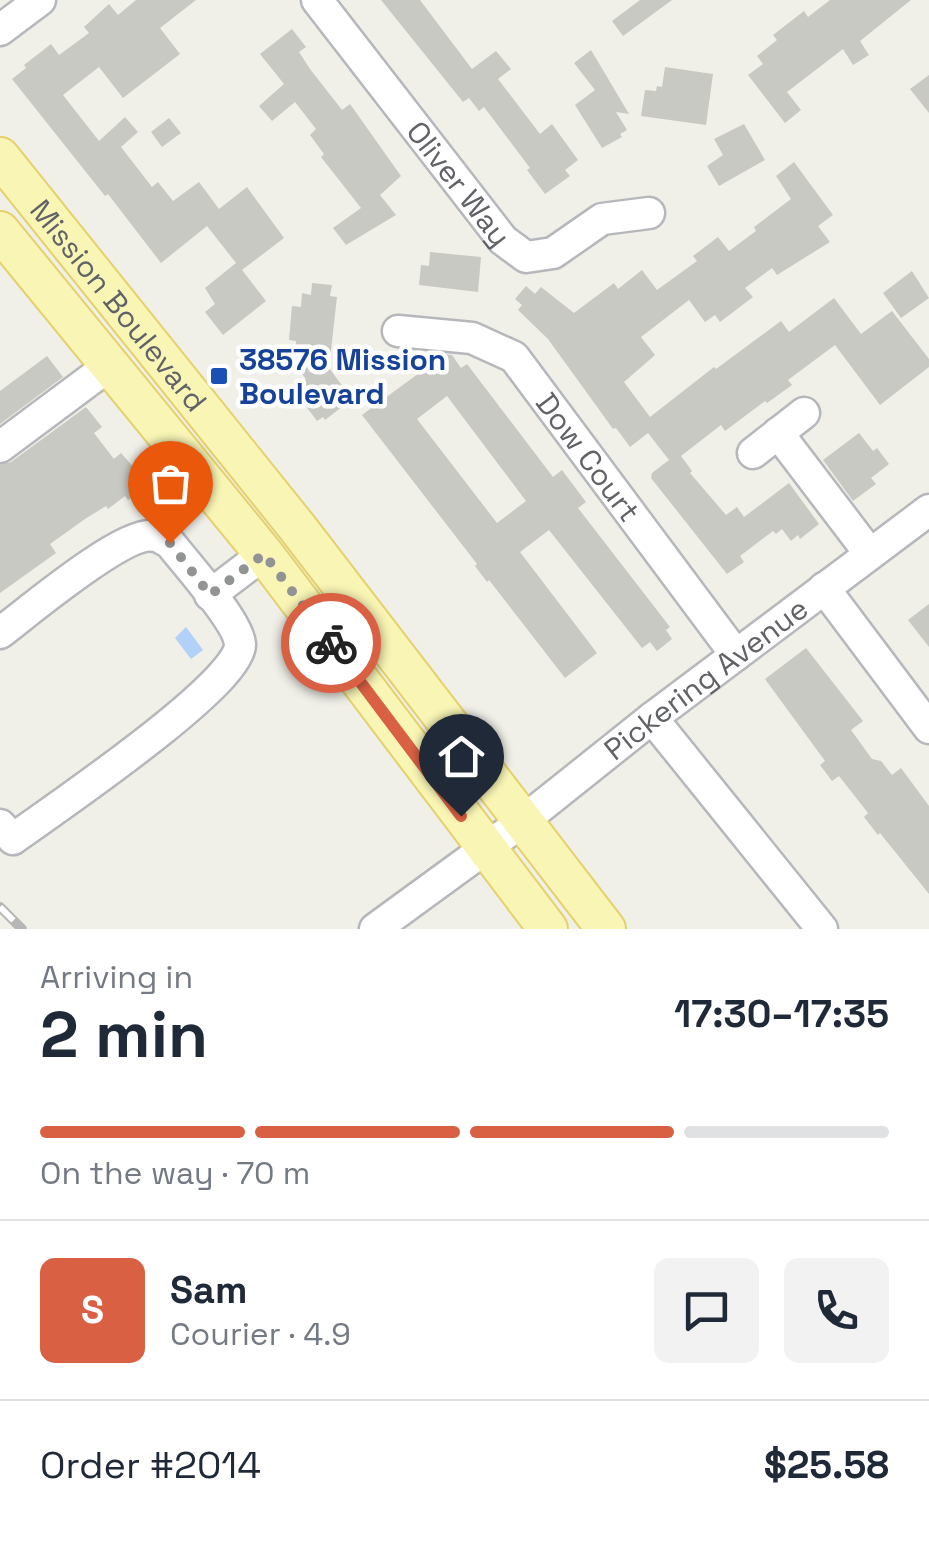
<!DOCTYPE html>
<html lang="en">
<head>
<meta charset="utf-8">
<style>
	body { margin:0; font-family:"Space Grotesk",sans-serif; background:#f2f2f3; color:#1f2937; height:100vh; display:flex; flex-direction:column; font-size:38px; white-space:nowrap }
	* { box-sizing:border-box; margin:0 }
	p { font-size:32px; color:#747a83 }
	.icon { flex:none; width:55px; height:55px; fill:none; stroke:currentColor; stroke-width:2; stroke-linecap:round; stroke-linejoin:round }
	.map { position:relative; height:929px; overflow:hidden }
	.panel { display:flex; flex-direction:column; background:#fff; flex:1 }
	.panel>* { flex:none }
	.pin { position:absolute; display:grid; place-items:center; width:85px; height:85px; color:#fff; margin:-102px -42px; border-radius:50% 50% 50% 0; rotate:-45deg; box-shadow:0 0 10px #0007 }
	.pin .icon { rotate:45deg }
	.courier { position:absolute; display:grid; place-items:center; width:100px; height:100px; margin:-50px; border:8px solid #da6044; border-radius:50%; background:#fff; color:#222; box-shadow:0 2px 12px #0007 }
	.overview em { font-style:normal; font-weight:700 }
	.overview div { display:flex; flex-direction:column-reverse }
	.overview { display:flex; align-items:center; justify-content:space-between; height:170px; padding:0 40px }
	h1 { font-size:65px; font-weight:700; line-height:75px }
	.bar { display:grid; grid-template-columns:repeat(4,1fr); gap:15px 10px; align-content:center; height:120px; padding:0 40px }
	.bar i { height:12px; border-radius:8px; background:#e0e1e3 }
	.bar .current { background:#da6044 }
	.bar p { grid-column:span 4 }
	.line { display:flex; align-items:center; gap:25px; padding:0 40px; border-top:2px solid #e0e1e3 }
	.line div { flex:1 }
	.round { display:grid; place-items:center; flex:none; width:105px; height:105px; border-radius:15px; background:#f2f2f3 }
	.map>svg:first-child { display:block }
	.water { fill:#b1d1f8 }
	.building { fill:#c9c9c3; fill-rule:evenodd }
	.lines { fill:none; stroke-linecap:round; stroke-linejoin:round }
	.minor-casing { stroke:#b5b7bb; stroke-width:35 }
	.major-casing { stroke:#e5d16c; stroke-width:42 }
	.minor { stroke:#fff; stroke-width:30 }
	.major { stroke:#f8f5b5; stroke-width:38 }
	.rail-casing { stroke:#b6b6b7; stroke-width:10 }
	.rail { stroke:#fff; stroke-width:6; stroke-dasharray:19; stroke-linecap:butt }
	.done { stroke:#929394; stroke-width:10; stroke-dasharray:0 18 }
	.route { stroke:#da6044; stroke-width:12 }
	.transit-dot { fill:#1a4fb4; stroke:#fff; stroke-width:4 }
	.labels { text-anchor:middle; dominant-baseline:central; stroke-width:9; stroke-linejoin:round; paint-order:stroke }
	.street-label { font-size:30px; fill:#606267; stroke:#fff }
	.transit-label { font-size:30px; font-weight:bold; fill:#164399; stroke:#fff; text-anchor:start }
</style>
</head>
<body>
<div class="map">
<svg width="929" height="929" viewBox="0 0 929 929">
	<rect width="100%" height="100%" fill="#f0efe8"/>
	<!-- water -->
	<path class="water" d="M 186,627 L 203,650 L 191,659 L 175,638 Z"/>
	<!-- building -->
	<g class="building">
		<path d="M 136,0 L 196,0 L 160,28 L 180,54 L 123,98 L 99,67 L 63,95 L 99,141 L 125,117 L 138,132 L 121,147 L 152,187 L 158,182 L 173,201 L 199,182 L 219,209 L 247,187 L 284,238 L 242,270 L 266,301 L 223,335 L 205,312 L 215,304 L 205,288 L 236,263 L 207,226 L 161,263 L 108,194 L 105,196 L 12,79 L 26,68 L 24,65 L 51,44 L 59,55 L 89,33 L 84,27 L 109,4 L 118,15 Z"/>
		<path d="M 381,0 L 420,0 L 472,69 L 496,51 L 511,69 L 498,79 L 540,134 L 552,124 L 578,160 L 565,170 L 570,176 L 545,194 L 527,170 L 530,168 L 484,107 L 479,111 L 469,98 L 463,102 Z"/>
		<path d="M 640,0 L 672,0 L 623,36 L 612,21 Z"/>
		<path d="M 830,0 L 911,0 L 860,41 L 869,55 L 853,65 L 843,49 L 787,92 L 801,110 L 785,123 L 748,75 L 763,64 L 757,56 L 777,40 L 773,35 L 804,11 L 808,17 Z"/>
		<path d="M 292,29 L 306,47 L 299,52 L 310,69 L 342,110 L 350,104 L 401,176 L 380,195 L 396,215 L 346,245 L 333,228 L 361,208 L 321,157 L 324,154 L 310,135 L 316,129 L 295,102 L 272,121 L 259,106 L 284,84 L 260,54 Z"/>
		<path d="M 591,50 L 629,114 L 616,112 L 627,130 L 620,134 L 622,137 L 602,148 L 575,105 L 595,90 L 574,63 Z"/>
		<path d="M 665,67 L 713,74 L 706,125 L 641,116 L 645,90 L 656,91 L 657,86 L 662,87 Z"/>
		<path d="M 929,75 L 929,113 L 910,89 Z"/>
		<path d="M 169,118 L 181,133 L 162,147 L 151,132 Z"/>
		<path d="M 744,124 L 765,160 L 719,186 L 707,166 L 723,155 L 714,139 Z"/>
		<path d="M 794,162 L 833,215 L 818,226 L 830,242 L 777,275 L 772,268 L 745,288 L 753,297 L 720,322 L 715,315 L 705,322 L 689,300 L 641,337 L 655,355 L 624,382 L 650,417 L 714,367 L 716,369 L 781,321 L 789,332 L 834,298 L 861,334 L 892,311 L 929,359 L 929,367 L 880,405 L 835,345 L 788,380 L 792,385 L 767,403 L 765,401 L 725,431 L 721,425 L 681,456 L 692,471 L 690,473 L 726,515 L 737,507 L 744,517 L 789,483 L 819,524 L 800,539 L 798,535 L 791,541 L 782,529 L 776,534 L 773,531 L 740,556 L 744,562 L 727,574 L 651,478 L 652,473 L 669,460 L 648,433 L 630,447 L 616,428 L 613,429 L 548,339 L 518,310 L 522,305 L 515,299 L 526,286 L 535,294 L 541,287 L 574,313 L 614,283 L 618,289 L 642,270 L 657,290 L 697,261 L 693,256 L 718,237 L 729,251 L 756,231 L 754,227 L 791,199 L 776,176 Z"/>
		<path d="M 430,252 L 481,257 L 478,292 L 419,285 L 421,265 L 429,266 Z"/>
		<path d="M 912,271 L 929,298 L 901,318 L 883,293 Z"/>
		<path d="M 312,283 L 332,285 L 330,296 L 337,297 L 329,368 L 352,399 L 325,420 L 323,417 L 317,421 L 305,405 L 310,401 L 298,385 L 306,379 L 299,370 L 328,348 L 296,345 L 296,341 L 289,340 L 292,306 L 301,307 L 302,293 L 311,295 Z"/>
		<path d="M 445,354 L 452,355 L 461,368 L 467,364 L 553,477 L 562,470 L 586,502 L 578,508 L 670,627 L 666,630 L 672,639 L 657,651 L 650,642 L 642,648 L 549,530 L 520,552 L 597,653 L 565,678 L 489,580 L 487,582 L 475,566 L 477,564 L 362,415 ZM 447,396 L 526,501 L 497,523 L 417,419 Z"/>
		<path d="M 47,356 L 63,377 L 0,424 L 0,391 Z"/>
		<path d="M 86,407 L 102,427 L 94,433 L 114,459 L 121,453 L 149,485 L 128,500 L 125,496 L 108,509 L 106,506 L 85,519 L 50,544 L 56,553 L 0,593 L 0,465 L 11,462 Z"/>
		<path d="M 859,433 L 873,451 L 877,448 L 889,464 L 871,478 L 876,484 L 853,501 L 823,460 Z"/>
		<path d="M 929,604 L 929,647 L 908,620 Z"/>
		<path d="M 806,648 L 863,721 L 851,730 L 872,759 L 881,761 L 892,775 L 901,768 L 929,806 L 929,894 L 880,833 L 878,835 L 864,817 L 868,813 L 839,776 L 832,781 L 820,765 L 825,761 L 765,679 Z"/>
	</g>
	<g class="lines">
		<defs>
			<g id="minor">
				<path id="s1" d="M 317,0 L 503,240 L 526,257 L 553,253 L 602,219 L 649,213"/>
				<path d="M 0,30 L 40,0"/>
				<path id="s2" d="M 398,331 L 472,338 L 514,357 L 736,655"/>
				<path d="M 778,433 L 870,554"/>
				<path d="M 0,447 L 110,365"/>
				<path d="M 753,453 L 804,413"/>
				<path d="M 824,588 L 929,728"/>
				<path d="M 210,595 L 264,554"/>
				<path d="M 0,633 C 28,612 124,530 155,536 C 161,537 165,541 170,543 C 187,565 238,621 240,644 C 243,682 50,812 13,839 L 0,825"/>
				<path d="M 652,718 L 822,929"/>
				<path id="s3" d="M 375,929 L 523,821 L 652,718 L 929,510"/>
			</g>
			<g id="major">
				<path id="s4" d="M 0,157 L 297,527 L 606,929"/>
				<path d="M 0,231 L 264,554 L 548,929"/>
			</g>
		</defs>
		<!-- minor casing -->
		<use href="#minor" class="minor-casing"/>
		<!-- major casing -->
		<use href="#major" class="major-casing"/>
		<!-- minor -->
		<use href="#minor" class="minor"/>
		<!-- major -->
		<use href="#major" class="major"/>
		<defs>
			<path id="rail" d="M 0,907 L 22,929"/>
		</defs>
		<!-- rail casing -->
		<use href="#rail" class="rail-casing"/>
		<!-- rail -->
		<use href="#rail" class="rail"/>
	</g>
	<g class="lines">
		<!-- done -->
		<path class="done" d="M 170,543 L 210,595 L 264,554 L 331,643"/>
		<!-- route -->
		<path class="route" d="M 331,643 L 461,816"/>
	</g>
	<!-- markers -->
	<rect class="transit-dot" x="209" y="366" width="20" height="20" rx="5"/>
	<g class="labels">
		<!-- street labels -->
		<g class="street-label">
			<text stroke="none"><textPath href="#s1" startOffset="232">Oliver Way</textPath></text>
			<text stroke="none"><textPath href="#s4" startOffset="190">Mission Boulevard</textPath></text>
			<text stroke="none"><textPath href="#s2" startOffset="245">Dow Court</textPath></text>
			<text stroke="none"><textPath href="#s3" startOffset="415">Pickering Avenue</textPath></text>
		</g>
		<!-- transit labels -->
		<g class="transit-label">
			<text x="239" y="359">38576 Mission<tspan x="239" dy="34">Boulevard</tspan></text>
		</g>
	</g>
</svg>
<div class="pin" style="left:170px;top:543px;background:#ea580c"><svg class="icon" aria-label="bag" viewBox="0 0 24 24"><path d="M5 8h14l-1 12H6zM9 8a3 3 0 0 1 6 0"/></svg></div>
<div class="pin" style="left:461px;top:816px;background:#1f2937"><svg class="icon" aria-label="home" viewBox="0 0 24 24"><path d="M3 11l9-7 9 7M6 9v11h12V9"/></svg></div>
<div class="courier" style="left:331px;top:643px"><svg class="icon" aria-label="bike" viewBox="0 0 24 24"><circle cx="6" cy="16" r="4"/><circle cx="18" cy="16" r="4"/><path d="M6 16l4-8h5l3 8M10 8l3 8H6M13 5h3"/></svg></div>
</div>
<section class="panel">
<div class="overview"><div><h1>2 min</h1><p>Arriving in</p></div><em>17:30–17:35</em></div>
<div class="bar"><i class="current"></i><i class="current"></i><i class="current"></i><i></i><p>On the way · 70 m</p></div>
<div class="line" style="height:180px"><b class="round" style="background:#da6044;color:#fff">S</b><div><b>Sam</b><p>Courier · 4.9</p></div><a class="round"><svg class="icon" aria-label="chat" viewBox="0 0 24 24"><path d="M4 5h16v11H9l-5 4z"/></svg></a><a class="round"><svg class="icon" aria-label="phone" viewBox="0 0 24 24"><path d="M5 4h4l2 5-3 2q2 4 5 5l2-3 5 2v4C11 20 4 13 5 4z"/></svg></a></div>
<div class="line" style="height:130px"><div>Order #2014</div><b>$25.58</b></div>
</section>
</body>
</html>
